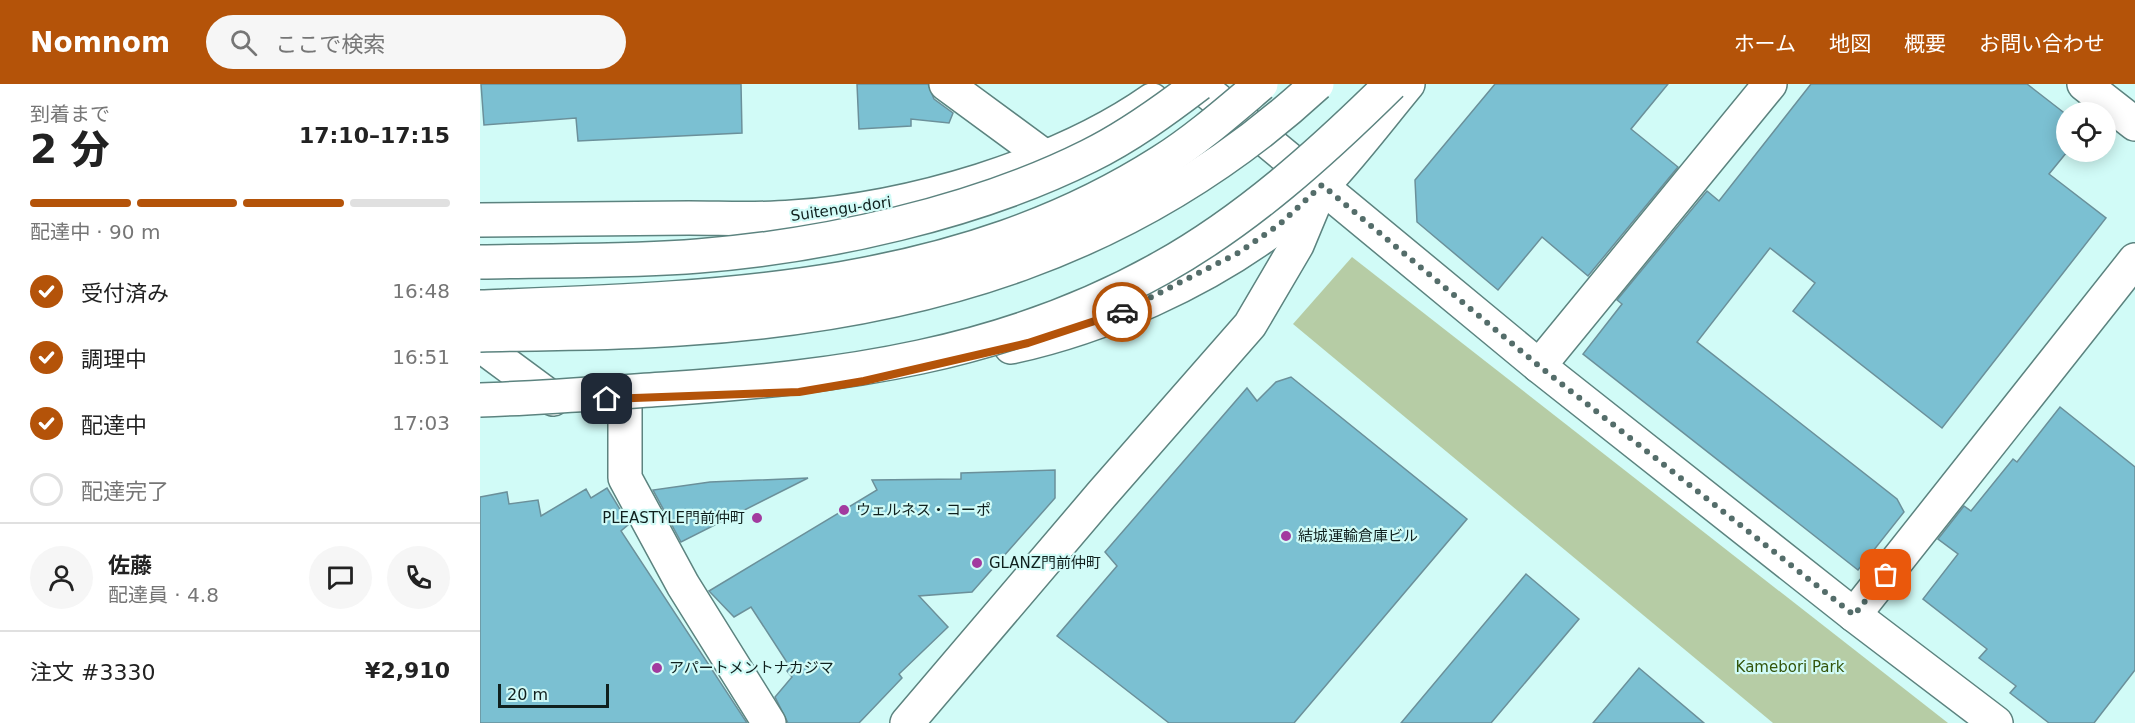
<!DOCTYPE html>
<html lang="ja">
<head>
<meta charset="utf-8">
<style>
	body { margin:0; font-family:"DejaVu Sans","Noto Sans JP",sans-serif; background:#f6f6f6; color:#222; height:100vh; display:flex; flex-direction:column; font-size:22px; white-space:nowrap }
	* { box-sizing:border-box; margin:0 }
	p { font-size:20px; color:#767676 }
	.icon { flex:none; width:33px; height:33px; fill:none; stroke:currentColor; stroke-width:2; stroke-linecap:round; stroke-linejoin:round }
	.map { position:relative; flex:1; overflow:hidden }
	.details { display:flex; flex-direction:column; background:#fff; width:480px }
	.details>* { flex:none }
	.fabs { position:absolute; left:1576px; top:18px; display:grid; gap:12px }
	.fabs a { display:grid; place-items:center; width:60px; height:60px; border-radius:50%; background:#fff; box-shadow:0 3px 15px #0003; font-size:30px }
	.scale { position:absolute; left:18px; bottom:15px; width:111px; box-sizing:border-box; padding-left:6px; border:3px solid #10201e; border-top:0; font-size:16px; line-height:21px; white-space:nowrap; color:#10201e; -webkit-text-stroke:4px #d1fbf7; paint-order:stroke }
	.pin { position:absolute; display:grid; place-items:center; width:51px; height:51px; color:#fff; margin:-26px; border-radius:12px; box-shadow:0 3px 9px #0006 }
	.courier { position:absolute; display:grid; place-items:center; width:60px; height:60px; margin:-30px; border:4px solid #b45309; border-radius:50%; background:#fff; color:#222; box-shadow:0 2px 8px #0007 }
	.headline em { font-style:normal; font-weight:800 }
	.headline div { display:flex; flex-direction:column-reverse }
	.headline { display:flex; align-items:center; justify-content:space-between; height:102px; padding:0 30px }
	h1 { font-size:39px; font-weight:800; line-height:45px }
	.bar { display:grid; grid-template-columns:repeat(4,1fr); gap:9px 6px; align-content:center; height:72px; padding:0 30px }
	.bar i { height:8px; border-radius:4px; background:#e0e0e0 }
	.bar .current { background:#b45309 }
	.bar p { grid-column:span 4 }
	.line { display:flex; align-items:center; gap:15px; padding:0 30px; border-top:2px solid #e0e0e0 }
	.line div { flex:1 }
	.round { display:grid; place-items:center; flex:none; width:63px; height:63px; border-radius:32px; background:#f6f6f6 }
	ol { padding:0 30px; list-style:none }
	li { display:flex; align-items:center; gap:18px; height:66px }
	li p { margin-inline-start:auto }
	li .icon { padding:6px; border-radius:50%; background:#b45309; color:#fff; stroke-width:4 }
	li:last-child { color:#767676 }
	li i { width:33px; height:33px; border:3px solid #e0e0e0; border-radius:50% }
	header { display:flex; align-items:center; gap:36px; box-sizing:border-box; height:84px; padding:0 30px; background:#b45309; color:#fff }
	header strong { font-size:28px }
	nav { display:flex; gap:33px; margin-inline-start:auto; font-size:21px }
	.search { width:420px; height:54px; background:#f6f6f6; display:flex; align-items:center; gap:15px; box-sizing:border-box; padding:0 21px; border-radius:33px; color:#767676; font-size:22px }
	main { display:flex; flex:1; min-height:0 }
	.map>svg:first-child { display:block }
	.green { fill:#b6cca5 }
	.building { fill:#7bc0d2; stroke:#6b909a; stroke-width:1.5 }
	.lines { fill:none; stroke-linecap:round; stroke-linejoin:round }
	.minor-casing { stroke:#5c837f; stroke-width:36 }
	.tertiary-casing { stroke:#5c837f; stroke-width:36 }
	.secondary-casing { stroke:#5c837f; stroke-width:36 }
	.minor { stroke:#fff; stroke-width:33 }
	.tertiary { stroke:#fff; stroke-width:33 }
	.secondary { stroke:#fff; stroke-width:33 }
	.motorway-bridge-casing { stroke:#5c837f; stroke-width:36; stroke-linecap:butt }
	.motorway-bridge { stroke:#fff; stroke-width:33 }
	.done { stroke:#546d6a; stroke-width:6; stroke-dasharray:0 10.8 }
	.route { stroke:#b45309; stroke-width:8 }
	.poi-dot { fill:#a23b9f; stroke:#d1fbf7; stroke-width:2 }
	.labels { text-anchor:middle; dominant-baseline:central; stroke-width:4.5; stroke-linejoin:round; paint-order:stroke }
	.street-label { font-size:15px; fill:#10201e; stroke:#d1fbf7 }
	.poi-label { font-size:15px; fill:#10201e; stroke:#d1fbf7; text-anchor:start }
	.park-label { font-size:15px; fill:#33540b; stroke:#d1fbf7 }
</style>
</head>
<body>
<header>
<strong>Nomnom</strong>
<div class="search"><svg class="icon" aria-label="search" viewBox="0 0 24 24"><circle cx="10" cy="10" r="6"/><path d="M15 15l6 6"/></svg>ここで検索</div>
<nav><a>ホーム</a><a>地図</a><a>概要</a><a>お問い合わせ</a></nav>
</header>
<main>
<section class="details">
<div class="headline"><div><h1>2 分</h1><p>到着まで</p></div><em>17:10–17:15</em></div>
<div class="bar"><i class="current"></i><i class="current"></i><i class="current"></i><i></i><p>配達中 · 90 m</p></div>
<ol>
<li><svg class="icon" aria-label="check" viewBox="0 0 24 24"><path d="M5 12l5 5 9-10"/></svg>受付済み<p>16:48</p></li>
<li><svg class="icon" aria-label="check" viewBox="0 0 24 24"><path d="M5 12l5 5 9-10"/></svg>調理中<p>16:51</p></li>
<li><svg class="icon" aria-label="check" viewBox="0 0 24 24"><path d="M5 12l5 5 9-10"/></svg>配達中<p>17:03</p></li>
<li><i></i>配達完了</li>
</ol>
<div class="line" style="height:108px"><a class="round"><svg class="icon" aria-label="person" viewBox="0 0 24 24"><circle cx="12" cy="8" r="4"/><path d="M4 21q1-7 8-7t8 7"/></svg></a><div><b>佐藤</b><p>配達員 · 4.8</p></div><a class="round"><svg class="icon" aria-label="chat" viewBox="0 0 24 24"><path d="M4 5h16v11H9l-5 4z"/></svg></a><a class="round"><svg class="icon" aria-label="phone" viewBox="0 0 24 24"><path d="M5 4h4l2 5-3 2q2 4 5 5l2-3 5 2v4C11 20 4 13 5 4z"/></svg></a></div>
<div class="line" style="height:78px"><div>注文 #3330</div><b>¥2,910</b></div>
</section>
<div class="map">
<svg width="1655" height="639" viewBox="0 0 1655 639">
	<rect width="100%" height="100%" fill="#d1fbf7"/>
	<!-- green -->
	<path class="green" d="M 872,173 L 1468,639 L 1293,639 L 813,240 Z"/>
	<!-- building -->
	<g class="building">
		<path d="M 1,0 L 261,0 L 262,49 L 98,57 L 96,34 L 4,41 Z"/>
		<path d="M 377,0 L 448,0 L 454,15 L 473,29 L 469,39 L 431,35 L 431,42 L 379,45 Z"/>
		<path d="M 1015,0 L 1188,0 L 1151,45 L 1198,83 L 1108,192 L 1062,153 L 1018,206 L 937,138 L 935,96 Z"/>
		<path d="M 1331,0 L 1547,0 L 1587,31 L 1587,68 L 1569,90 L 1626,134 L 1462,344 L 1313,227 L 1335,199 L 1290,164 L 1217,258 L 1417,415 L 1424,428 L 1378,486 L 1103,270 L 1142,220 L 1137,216 L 1227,107 L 1239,117 Z"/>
		<path d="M 811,293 L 987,435 L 814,639 L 689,639 L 577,552 L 637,482 L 625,468 L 767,304 L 777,317 L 796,298 Z"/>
		<path d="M 1580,323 L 1655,383 L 1655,586 L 1614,639 L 1569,639 L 1530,609 L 1536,602 L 1499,574 L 1507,565 L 1443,515 L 1478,470 L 1458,455 L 1484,422 L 1491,427 L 1533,375 L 1537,378 Z"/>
		<path d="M 575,386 L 575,414 L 492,508 L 439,512 L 468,543 L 419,590 L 422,594 L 379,639 L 308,639 L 295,613 L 312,593 L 307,587 L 310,583 L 271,523 L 254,533 L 229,507 L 397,406 L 392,396 L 481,395 L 481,389 Z"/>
		<path d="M 328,394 L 201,458 L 173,406 L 230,398 Z"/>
		<path d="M 127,404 L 149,440 L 141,447 L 267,639 L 0,639 L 0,413 L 27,408 L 29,420 L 58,416 L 61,432 L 106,405 L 111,414 Z"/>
		<path d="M 1046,490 L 1099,535 L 1011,639 L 921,639 Z"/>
		<path d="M 1159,584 L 1224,639 L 1113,639 Z"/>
	</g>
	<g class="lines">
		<defs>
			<g id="minor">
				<path d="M 466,0 L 564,72"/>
				<path d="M 1059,282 L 1290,0"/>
				<path d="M 145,314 L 145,394 L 203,501 L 289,639"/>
				<path d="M 1374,531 L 1655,176"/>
				<path d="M 427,639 L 622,410 L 770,241 L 817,161 L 842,101"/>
			</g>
			<g id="tertiary">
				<path d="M 718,0 L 1059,282 L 1374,531 L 1516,639"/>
				<path d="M 1604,0 L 1655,40"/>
			</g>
			<g id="secondary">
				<path d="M 0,136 C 70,135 139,135 209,134 C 243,134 279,136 313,133 C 429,125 576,83 672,16"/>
				<path d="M 0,261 L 73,315"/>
				<path d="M 531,263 C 623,243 724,198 799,141 C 849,103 888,48 928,0"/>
			</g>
		</defs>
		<!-- minor casing -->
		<use href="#minor" class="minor-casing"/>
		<!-- tertiary casing -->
		<use href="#tertiary" class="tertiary-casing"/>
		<!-- secondary casing -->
		<use href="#secondary" class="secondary-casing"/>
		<!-- minor -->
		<use href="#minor" class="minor"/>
		<!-- tertiary -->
		<use href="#tertiary" class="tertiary"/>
		<!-- secondary -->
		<use href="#secondary" class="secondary"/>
		<defs>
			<g id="motorway-bridge">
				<path d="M 0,178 C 72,176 146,178 218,172 C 345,162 495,129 609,72 C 648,53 685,26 719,0"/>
				<path d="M 0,223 C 235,214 475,209 681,78 C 716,56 749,27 781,0"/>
				<path d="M 0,251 C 66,249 133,250 199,245 C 442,230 655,168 837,0"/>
				<path d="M 0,316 C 62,314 123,309 185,305 C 361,293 524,272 681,184 C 767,136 841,69 911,0"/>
			</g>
		</defs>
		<!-- motorway-bridge casing -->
		<use href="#motorway-bridge" class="motorway-bridge-casing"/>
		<!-- motorway-bridge -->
		<use href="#motorway-bridge" class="motorway-bridge"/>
	</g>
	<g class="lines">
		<!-- done -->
		<path class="done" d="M 642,228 L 758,169 L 800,140 L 842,101 L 1059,282 L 1374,531 L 1406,491"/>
		<!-- route -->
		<path class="route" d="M 127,315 L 319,308 L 384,297 L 548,259 L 642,228"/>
	</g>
	<!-- markers -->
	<g class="poi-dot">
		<circle cx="364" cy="426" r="6"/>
		<circle cx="277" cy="434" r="6"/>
		<circle cx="806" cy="452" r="6"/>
		<circle cx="497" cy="479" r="6"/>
		<circle cx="177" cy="584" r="6"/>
	</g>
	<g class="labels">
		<!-- street labels -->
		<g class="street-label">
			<text transform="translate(361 125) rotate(-8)">Suitengu-dori</text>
		</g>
		<!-- poi labels -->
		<g class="poi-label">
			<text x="376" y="426">ウェルネス・コーポ</text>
			<text x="265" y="434" text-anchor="end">PLEASTYLE門前仲町</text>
			<text x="818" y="452">結城運輸倉庫ビル</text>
			<text x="509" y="479">GLANZ門前仲町</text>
			<text x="189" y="584">アパートメントナカジマ</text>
		</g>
		<!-- park labels -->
		<g class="park-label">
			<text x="1310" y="583">Kamebori Park</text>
		</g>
	</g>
</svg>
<div class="fabs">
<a><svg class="icon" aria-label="locate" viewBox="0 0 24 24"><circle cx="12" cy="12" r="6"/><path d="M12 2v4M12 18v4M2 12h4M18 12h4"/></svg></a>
</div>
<div class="scale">20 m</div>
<div class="pin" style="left:1406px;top:491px;background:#ea580c"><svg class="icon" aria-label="bag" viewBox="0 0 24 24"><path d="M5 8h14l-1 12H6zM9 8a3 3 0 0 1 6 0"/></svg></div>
<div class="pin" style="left:127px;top:315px;background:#1f2937"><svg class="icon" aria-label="home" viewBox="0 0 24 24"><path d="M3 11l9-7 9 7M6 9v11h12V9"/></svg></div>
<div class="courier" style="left:642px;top:228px"><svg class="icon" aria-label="car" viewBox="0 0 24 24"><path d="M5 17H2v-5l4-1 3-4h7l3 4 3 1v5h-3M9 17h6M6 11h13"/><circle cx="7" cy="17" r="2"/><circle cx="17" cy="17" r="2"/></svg></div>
</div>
</main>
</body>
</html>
